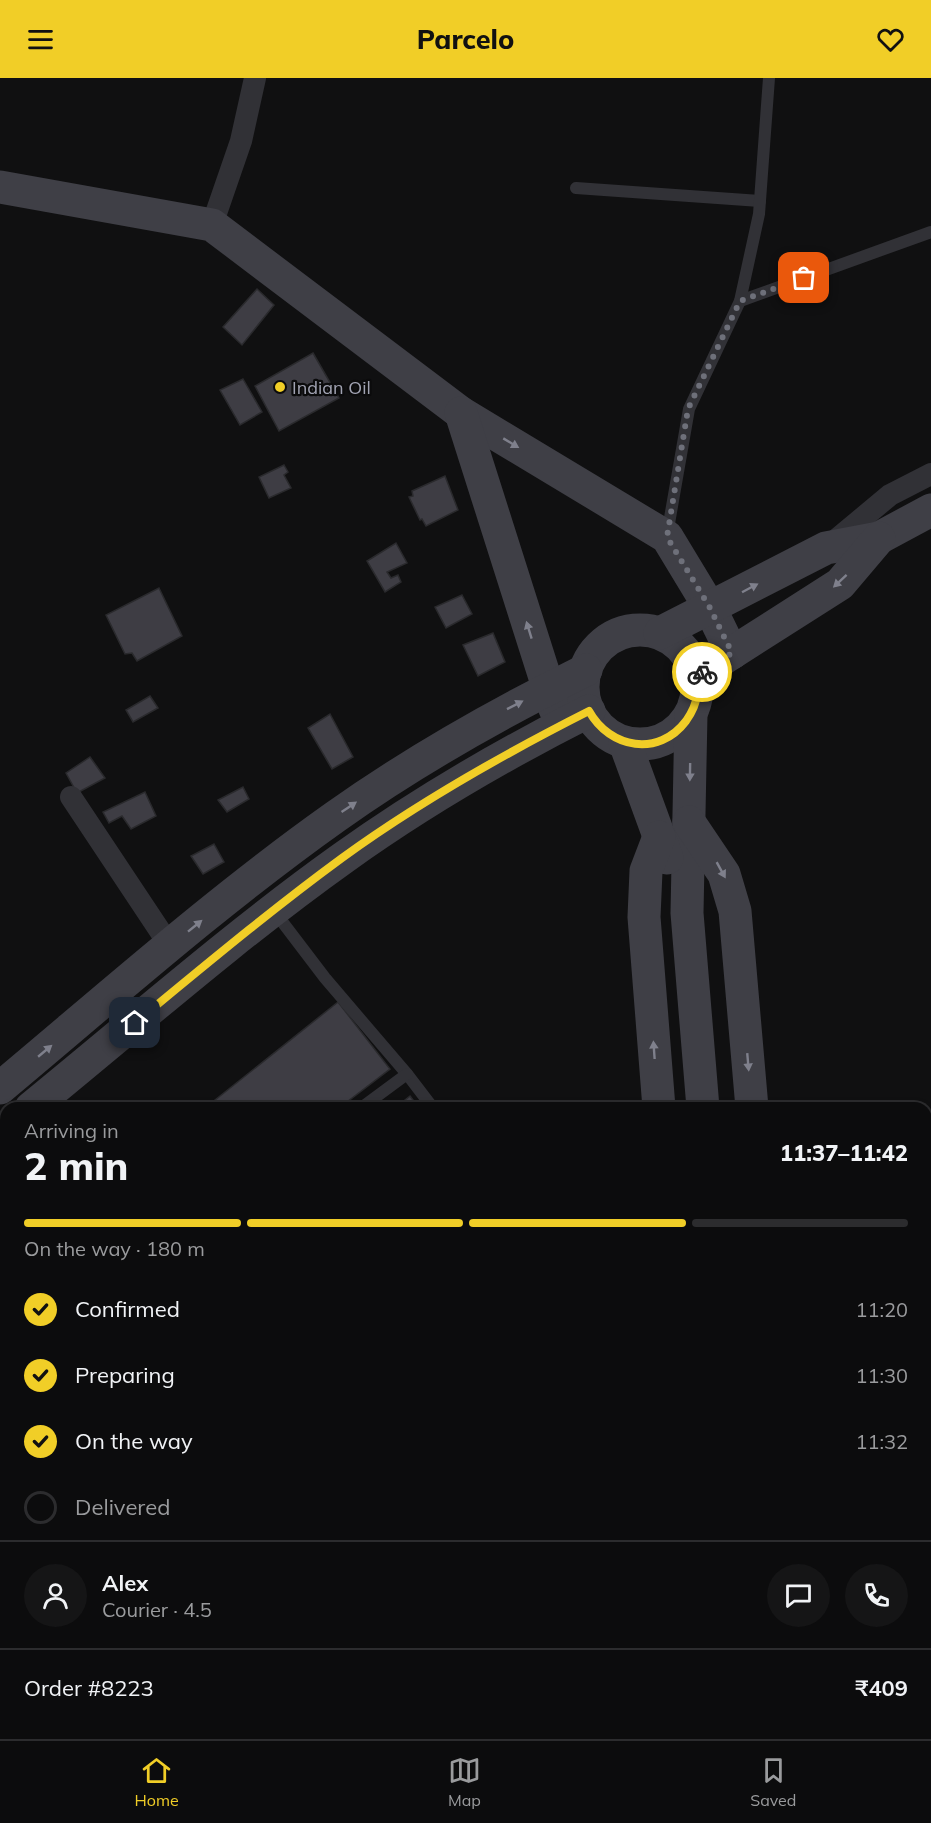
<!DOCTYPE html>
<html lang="en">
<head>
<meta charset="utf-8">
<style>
	body { margin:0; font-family:Mulish,sans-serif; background:#151516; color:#f1f3f6; height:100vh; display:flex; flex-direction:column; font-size:22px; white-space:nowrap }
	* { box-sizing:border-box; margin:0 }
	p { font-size:20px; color:#9a9b9d }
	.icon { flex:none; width:33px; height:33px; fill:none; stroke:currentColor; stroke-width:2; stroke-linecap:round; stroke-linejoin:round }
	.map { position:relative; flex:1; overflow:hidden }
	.panel { position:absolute; left:0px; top:1024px; width:932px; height:638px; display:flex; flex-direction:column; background:#0c0c0d; border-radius:18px 18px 0 0; box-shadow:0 3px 9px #0003,0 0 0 2px #2c2c2e }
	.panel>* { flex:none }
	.pin { position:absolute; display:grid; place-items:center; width:51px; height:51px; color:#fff; margin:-26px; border-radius:12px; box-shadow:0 3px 9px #0006 }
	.courier { position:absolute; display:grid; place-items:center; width:60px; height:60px; margin:-30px; border:4px solid #f1ce27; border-radius:50%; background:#fff; color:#222; box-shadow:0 2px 8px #0007 }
	.summary em { font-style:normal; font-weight:800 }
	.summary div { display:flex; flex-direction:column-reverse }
	.summary { display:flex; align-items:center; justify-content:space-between; height:102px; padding:0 24px }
	h1 { font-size:39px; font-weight:800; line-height:45px }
	.bar { display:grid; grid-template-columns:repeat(4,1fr); gap:9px 6px; align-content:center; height:72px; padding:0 24px }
	.bar i { height:8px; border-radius:4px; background:#2c2c2e }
	.bar .current { background:#f1ce27 }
	.bar p { grid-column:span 4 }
	.line { display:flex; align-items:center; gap:15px; padding:0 24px; border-top:2px solid #2c2c2e }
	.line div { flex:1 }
	.round { display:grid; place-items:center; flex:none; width:63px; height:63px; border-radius:32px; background:#151516 }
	ol { padding:0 24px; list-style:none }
	li { display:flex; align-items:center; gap:18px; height:66px }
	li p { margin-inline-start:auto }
	li .icon { padding:6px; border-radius:50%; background:#f1ce27; color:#111; stroke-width:4 }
	li:last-child { color:#9a9b9d }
	li i { width:33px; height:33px; border:3px solid #2c2c2e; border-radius:50% }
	header { display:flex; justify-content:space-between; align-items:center; height:78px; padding:0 24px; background:#f1ce27; color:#111; font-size:27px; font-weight:800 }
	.tabs { display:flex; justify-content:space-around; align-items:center; height:84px; border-top:2px solid #2c2c2e; background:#0c0c0d; font-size:16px; color:#9a9b9d }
	.tabs a { display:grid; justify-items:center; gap:3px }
	.tabs .current { color:#f1ce27 }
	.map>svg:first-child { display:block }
	.building { fill:#3e3d44; stroke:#2a2a2d; stroke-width:1.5 }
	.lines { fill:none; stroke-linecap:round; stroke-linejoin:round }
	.lane { stroke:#313136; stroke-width:12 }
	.street { stroke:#313136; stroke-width:22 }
	.secondary { stroke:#3f3f46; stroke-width:33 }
	.oneway { fill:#7f808c }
	.done { stroke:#6e707a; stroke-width:6; stroke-dasharray:0 10.8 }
	.route { stroke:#f1ce27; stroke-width:8 }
	.poi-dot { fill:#f1ce27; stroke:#0b0b0c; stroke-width:2 }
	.labels { text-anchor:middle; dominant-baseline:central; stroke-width:4.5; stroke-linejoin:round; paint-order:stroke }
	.poi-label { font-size:18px; fill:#a1a3b2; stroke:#0b0b0c; text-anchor:start }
</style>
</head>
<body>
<header><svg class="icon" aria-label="menu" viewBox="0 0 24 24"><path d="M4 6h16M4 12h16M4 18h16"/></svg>Parcelo<svg class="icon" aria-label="heart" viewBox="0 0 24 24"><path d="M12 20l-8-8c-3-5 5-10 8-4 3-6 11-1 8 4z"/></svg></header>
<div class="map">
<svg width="931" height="1661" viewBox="0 0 931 1661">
	<rect width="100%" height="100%" fill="#101011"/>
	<!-- building -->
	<g class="building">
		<path d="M 257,211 L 274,227 L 242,267 L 223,249 Z"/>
		<path d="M 313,275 L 339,320 L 279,353 L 255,308 Z"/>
		<path d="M 243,301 L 262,334 L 240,347 L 220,312 Z"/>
		<path d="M 284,387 L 288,394 L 284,397 L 291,410 L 269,420 L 259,399 Z"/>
		<path d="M 445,398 L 458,432 L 426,448 L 422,441 L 420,442 L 409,419 L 413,418 L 412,413 Z"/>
		<path d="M 396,465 L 407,485 L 387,494 L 391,500 L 398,497 L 401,504 L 385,514 L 367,483 Z"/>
		<path d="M 159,510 L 182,558 L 137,583 L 132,575 L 125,576 L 106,537 Z"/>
		<path d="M 462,517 L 472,536 L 446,550 L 435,529 Z"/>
		<path d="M 493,555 L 505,584 L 478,598 L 463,567 Z"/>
		<path d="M 150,618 L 158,630 L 133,644 L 126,632 Z"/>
		<path d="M 330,636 L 353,679 L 332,691 L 308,650 Z"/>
		<path d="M 90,679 L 105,700 L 77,715 L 66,695 Z"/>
		<path d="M 243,709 L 249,721 L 227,734 L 218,722 Z"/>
		<path d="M 145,714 L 156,738 L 131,751 L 122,738 L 109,745 L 103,734 Z"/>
		<path d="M 214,766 L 224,784 L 203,796 L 191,778 Z"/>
		<path d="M 338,924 L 390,991 L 339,1030 L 205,1030 Z"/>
		<path d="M 410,1018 L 419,1030 L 395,1030 Z"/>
		<path d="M 656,1656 L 680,1656 L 682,1661 L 633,1661 Z"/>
	</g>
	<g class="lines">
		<!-- lane -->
		<g class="lane">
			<path d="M 576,110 L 760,123"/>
			<path d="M 740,223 L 931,154"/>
			<path d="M 667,457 L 689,331 L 740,223 L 759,136 L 769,0"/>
			<path d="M 274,833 L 325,900 L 407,996 L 433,1030"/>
			<path d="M 361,1030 L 407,996"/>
			<path d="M 0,1579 L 6,1593"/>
			<path d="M 33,1656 L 35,1661"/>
		</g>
		<!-- street -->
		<g class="street">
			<path d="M 212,147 L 241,63 L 255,0"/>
			<path d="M 830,467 L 890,417 L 931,396"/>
			<path d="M 71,719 L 170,868"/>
		</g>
		<!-- secondary -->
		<g class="secondary">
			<path d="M 0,109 L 212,147 L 461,335 L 667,459 L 710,530 L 732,575"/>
			<path d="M 461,335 L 555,631"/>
			<circle cx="640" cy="609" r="57"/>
			<path d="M 660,555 L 826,470 L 879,460 L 931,432"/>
			<path d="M 713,587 L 840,506 L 879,460"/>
			<path d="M 691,636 L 687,835 L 703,1030"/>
			<path d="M 625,665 L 667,780"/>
			<path d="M 689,744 L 724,796 L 735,833 L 752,1030"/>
			<path d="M 0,1010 C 110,918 218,822 335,739 C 415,682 499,635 586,592"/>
			<path d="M 31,1030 C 134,946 235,857 343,780 C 421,724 504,676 589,633"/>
			<path d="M 659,1030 L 644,839 L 646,793 L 659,759"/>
			<path d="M 0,1056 L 6,1051"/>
			<path d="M 758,1656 L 759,1661"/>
			<path d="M 805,1656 L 807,1661"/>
			<path d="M 851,1656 L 852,1661"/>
		</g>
	</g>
	<!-- one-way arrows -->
	<defs><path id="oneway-solid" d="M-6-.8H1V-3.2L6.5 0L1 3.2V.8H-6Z" transform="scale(1.5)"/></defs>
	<g class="oneway">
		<use href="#oneway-solid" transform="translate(511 365) rotate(31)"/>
		<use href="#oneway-solid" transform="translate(840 503) rotate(137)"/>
		<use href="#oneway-solid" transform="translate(750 510) rotate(-28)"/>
		<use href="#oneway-solid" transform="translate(529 552) rotate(-107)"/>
		<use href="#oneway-solid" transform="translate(515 627) rotate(-27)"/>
		<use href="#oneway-solid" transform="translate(690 694) rotate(91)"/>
		<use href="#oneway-solid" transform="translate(349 729) rotate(-34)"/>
		<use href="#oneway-solid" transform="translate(721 792) rotate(61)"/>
		<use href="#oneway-solid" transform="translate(195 848) rotate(-39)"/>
		<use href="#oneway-solid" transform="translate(654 972) rotate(-94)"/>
		<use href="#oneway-solid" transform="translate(45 973) rotate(-40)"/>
		<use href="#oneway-solid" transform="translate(748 984) rotate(85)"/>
	</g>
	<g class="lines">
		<!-- done -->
		<path class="done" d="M 702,594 L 732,575 L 710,530 L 667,459 L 688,331 L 740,223 L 804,200"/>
		<!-- route -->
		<path class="route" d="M 135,945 C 203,889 271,832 342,780 C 419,724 504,676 589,633 C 610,671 659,679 686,643 C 691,636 696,626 697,617 C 698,611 696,604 696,598 L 702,594"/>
	</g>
	<!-- markers -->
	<circle class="poi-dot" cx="280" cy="309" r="6"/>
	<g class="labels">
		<!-- poi labels -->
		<g class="poi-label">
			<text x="292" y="309">Indian Oil</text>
		</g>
	</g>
</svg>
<div class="pin" style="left:804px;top:200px;background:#ea580c"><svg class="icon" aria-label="bag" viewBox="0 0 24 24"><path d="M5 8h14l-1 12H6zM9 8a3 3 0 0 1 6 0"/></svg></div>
<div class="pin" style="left:135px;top:945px;background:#1f2937"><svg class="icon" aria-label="home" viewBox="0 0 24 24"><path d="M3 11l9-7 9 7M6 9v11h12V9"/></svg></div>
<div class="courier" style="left:702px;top:594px"><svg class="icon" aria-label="bike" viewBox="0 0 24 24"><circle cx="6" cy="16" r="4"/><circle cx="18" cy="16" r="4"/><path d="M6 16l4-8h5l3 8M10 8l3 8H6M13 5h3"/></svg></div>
<section class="panel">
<div class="summary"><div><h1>2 min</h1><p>Arriving in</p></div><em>11:37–11:42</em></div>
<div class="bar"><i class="current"></i><i class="current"></i><i class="current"></i><i></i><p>On the way · 180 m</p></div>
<ol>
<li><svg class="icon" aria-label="check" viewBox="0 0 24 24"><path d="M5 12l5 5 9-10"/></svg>Confirmed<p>11:20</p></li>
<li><svg class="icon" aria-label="check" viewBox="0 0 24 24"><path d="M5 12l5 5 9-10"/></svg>Preparing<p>11:30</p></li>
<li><svg class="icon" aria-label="check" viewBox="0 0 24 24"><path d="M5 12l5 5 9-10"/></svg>On the way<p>11:32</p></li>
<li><i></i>Delivered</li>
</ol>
<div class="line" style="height:108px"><a class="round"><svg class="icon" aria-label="person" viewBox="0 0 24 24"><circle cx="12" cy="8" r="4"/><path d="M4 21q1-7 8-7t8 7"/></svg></a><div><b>Alex</b><p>Courier · 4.5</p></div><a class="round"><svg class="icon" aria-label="chat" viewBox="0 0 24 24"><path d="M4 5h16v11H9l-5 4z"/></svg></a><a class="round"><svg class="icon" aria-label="phone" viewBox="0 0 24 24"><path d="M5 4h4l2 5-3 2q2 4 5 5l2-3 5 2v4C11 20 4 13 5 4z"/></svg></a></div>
<div class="line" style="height:78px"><div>Order #8223</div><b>₹409</b></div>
</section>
</div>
<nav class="tabs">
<a class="current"><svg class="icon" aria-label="home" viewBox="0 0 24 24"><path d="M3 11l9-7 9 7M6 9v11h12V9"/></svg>Home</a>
<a><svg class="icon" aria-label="map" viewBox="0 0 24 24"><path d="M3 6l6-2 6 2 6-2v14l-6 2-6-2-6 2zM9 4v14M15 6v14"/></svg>Map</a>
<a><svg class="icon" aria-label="saved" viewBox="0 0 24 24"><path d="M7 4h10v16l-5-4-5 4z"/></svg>Saved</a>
</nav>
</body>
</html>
